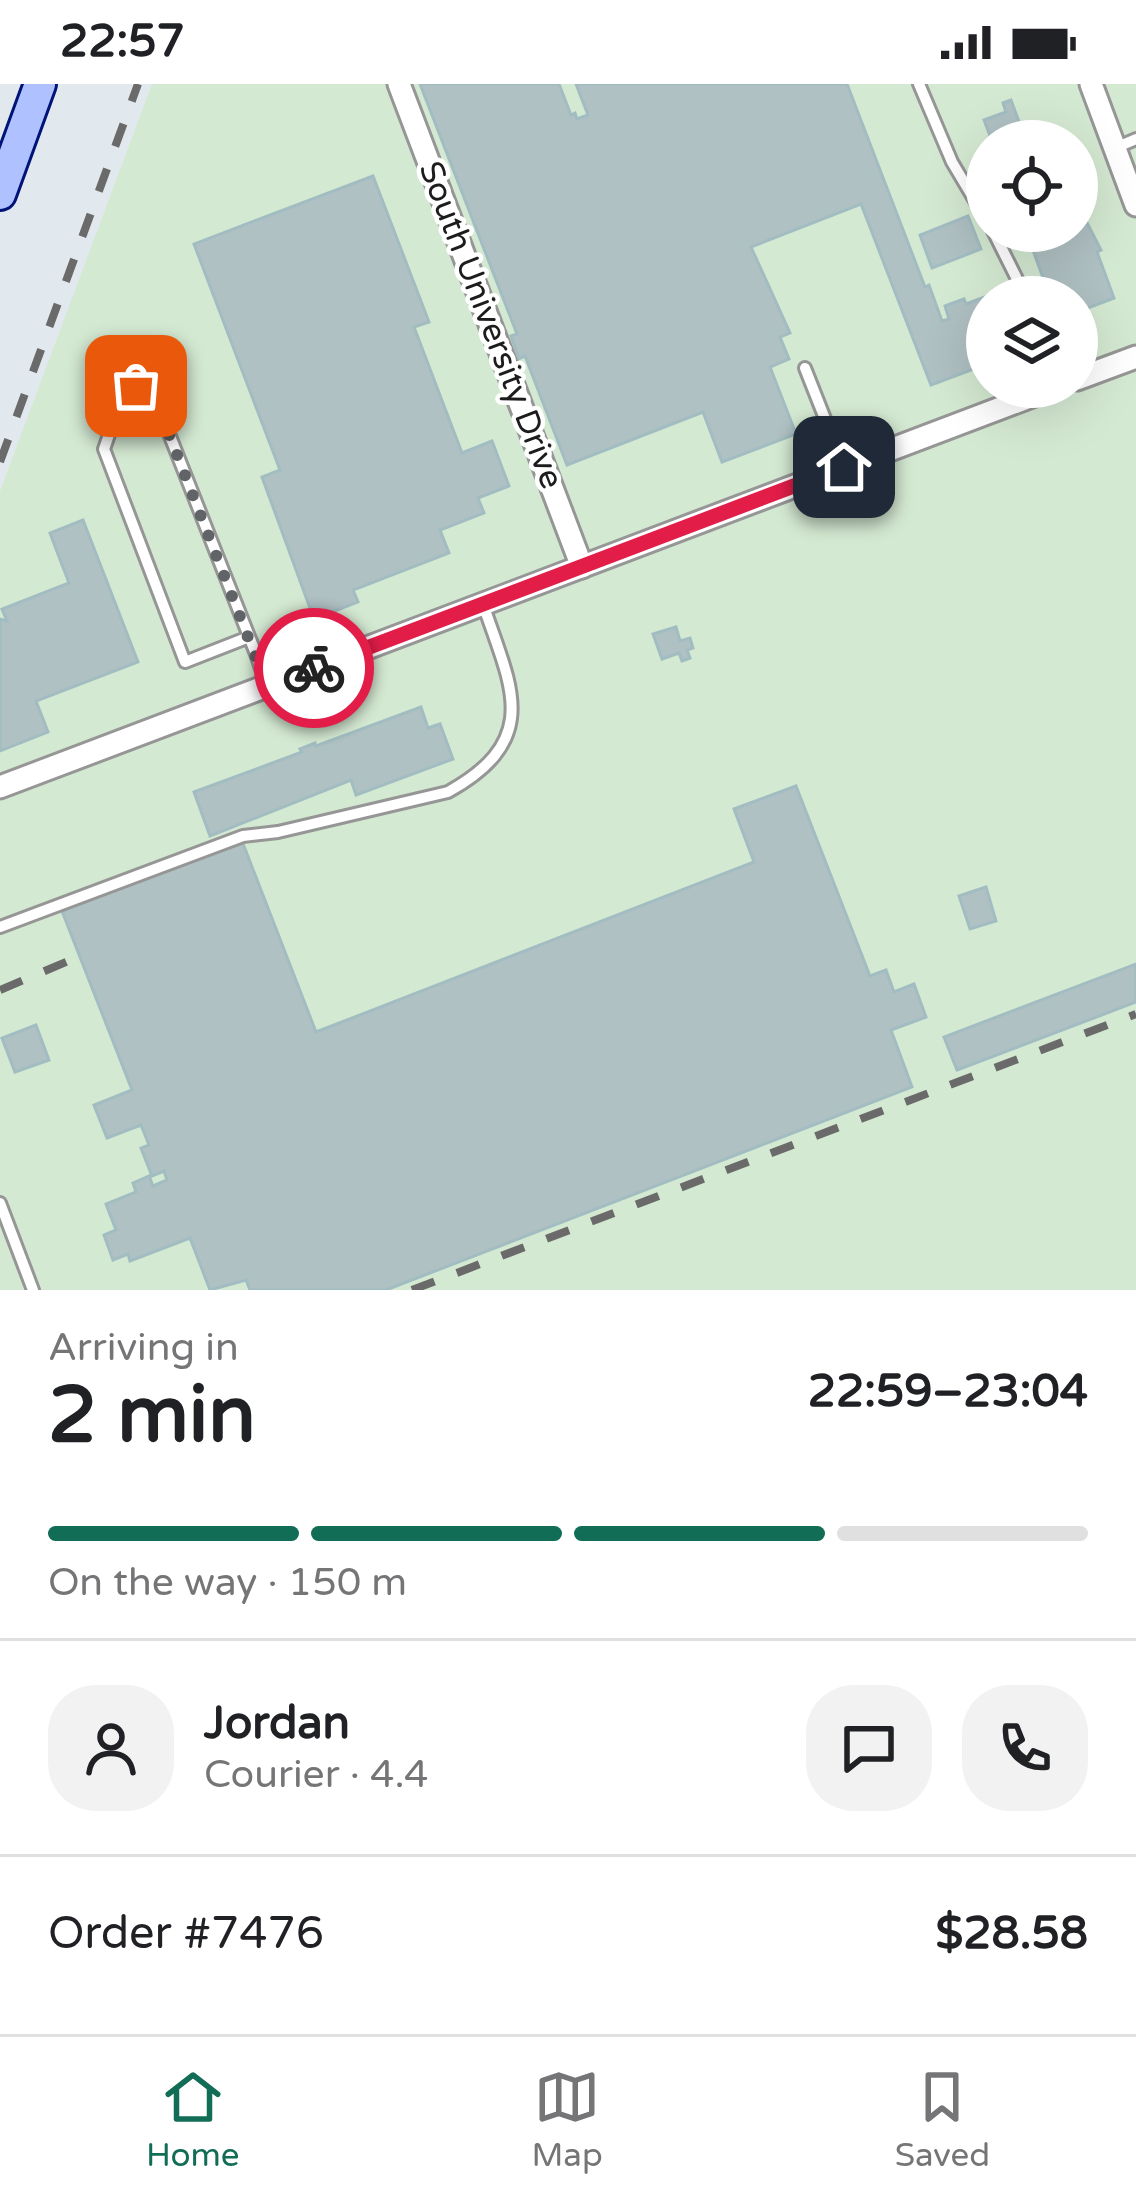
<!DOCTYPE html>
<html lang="en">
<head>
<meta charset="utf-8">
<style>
	body { margin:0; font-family:"Varela Round",sans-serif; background:#f2f2f2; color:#202124; height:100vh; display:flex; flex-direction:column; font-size:45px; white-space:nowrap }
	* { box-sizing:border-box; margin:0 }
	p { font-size:39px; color:#757577 }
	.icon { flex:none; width:66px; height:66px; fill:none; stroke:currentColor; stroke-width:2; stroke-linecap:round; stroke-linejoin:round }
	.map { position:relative; height:1206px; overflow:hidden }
	.panel { display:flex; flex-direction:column; background:#fff; flex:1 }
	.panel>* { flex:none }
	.buttons { position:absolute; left:966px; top:36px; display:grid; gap:24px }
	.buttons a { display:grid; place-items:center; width:132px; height:132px; border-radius:50%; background:#fff; box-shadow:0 12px 48px #0002; font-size:60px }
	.pin { position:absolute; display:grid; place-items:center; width:102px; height:102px; color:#fff; margin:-51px; border-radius:24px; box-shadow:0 6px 18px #0006 }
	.courier { position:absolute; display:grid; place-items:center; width:120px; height:120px; margin:-60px; border:9px solid #e11d48; border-radius:50%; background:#fff; color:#222; box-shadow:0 3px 15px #0007 }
	.headline em { font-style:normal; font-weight:800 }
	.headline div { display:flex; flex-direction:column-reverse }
	.headline { display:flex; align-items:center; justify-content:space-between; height:204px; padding:0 48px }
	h1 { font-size:78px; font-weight:800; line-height:90px }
	.bar { display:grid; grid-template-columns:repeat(4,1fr); gap:18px 12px; align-content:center; height:144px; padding:0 48px }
	.bar i { height:15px; border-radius:9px; background:#e0e0e0 }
	.bar .selected { background:#126d56 }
	.bar p { grid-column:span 4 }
	.line { display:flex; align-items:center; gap:30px; padding:0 48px; border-top:3px solid #e0e0e0 }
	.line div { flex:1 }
	.round { display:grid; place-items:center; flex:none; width:126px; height:126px; border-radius:48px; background:#f2f2f2 }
	.status { display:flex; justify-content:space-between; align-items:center; height:84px; padding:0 60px; background:#fff; direction:ltr }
	.status svg { height:33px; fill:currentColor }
	.dock { display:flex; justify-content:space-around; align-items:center; height:168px; border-top:3px solid #e0e0e0; background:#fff; font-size:33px; color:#757577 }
	.dock a { display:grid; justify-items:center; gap:6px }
	.dock .selected { color:#126d56 }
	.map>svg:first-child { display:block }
	.industrial { fill:#d4e9d2; fill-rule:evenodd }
	.building { fill:#b0c1c3; stroke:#a2bdc2; stroke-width:3 }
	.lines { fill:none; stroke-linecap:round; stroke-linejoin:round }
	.lane-casing { stroke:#969696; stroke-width:16 }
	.street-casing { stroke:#969696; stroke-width:27 }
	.secondary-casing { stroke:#001477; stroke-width:36 }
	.lane { stroke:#fff; stroke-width:10 }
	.street { stroke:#fff; stroke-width:21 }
	.secondary { stroke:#afc1ff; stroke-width:30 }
	.rail { stroke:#6a6a6a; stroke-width:8; stroke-dasharray:24 24; stroke-linecap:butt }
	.done { stroke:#616466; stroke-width:12; stroke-dasharray:0 21.6 }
	.route { stroke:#e11d48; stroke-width:15 }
	.labels { text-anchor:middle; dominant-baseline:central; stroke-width:9; stroke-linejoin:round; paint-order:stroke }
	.street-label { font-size:33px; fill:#1c1c1c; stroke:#fff }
</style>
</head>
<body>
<div class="status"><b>22:57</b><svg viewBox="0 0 49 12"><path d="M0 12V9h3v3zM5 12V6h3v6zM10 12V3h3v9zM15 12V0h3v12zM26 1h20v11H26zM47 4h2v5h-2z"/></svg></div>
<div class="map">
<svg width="1136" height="1206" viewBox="0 0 1136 1206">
	<rect width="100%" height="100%" fill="#e1e9ef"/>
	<!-- industrial -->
	<path class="industrial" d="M 152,0 L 1136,0 L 1136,1206 L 0,1206 L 0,407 ZM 987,57 L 1077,57 L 1077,147 L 987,147 ZM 987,213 L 1077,213 L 1077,303 L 987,303 Z"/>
	<!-- building -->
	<g class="building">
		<path d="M 420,0 L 559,0 L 571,31 L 575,29 L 577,35 L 588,31 L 576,0 L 847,0 L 925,203 L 929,201 L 942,237 L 949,235 L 945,222 L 964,215 L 966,220 L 990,211 L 987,213 L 987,280 L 931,301 L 861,120 L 751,163 L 790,249 L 780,253 L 789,275 L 770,283 L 796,350 L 722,378 L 703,328 L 567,381 L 525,272 L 519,275 L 511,252 L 517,250 Z"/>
		<path d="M 1011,16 L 1026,57 L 992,57 L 984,36 L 1006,28 L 1003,19 Z"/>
		<path d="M 373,92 L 429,238 L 414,243 L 462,369 L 492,357 L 509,402 L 478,414 L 484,429 L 440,446 L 449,469 L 353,506 L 358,518 L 314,535 L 262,393 L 280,386 L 194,160 Z"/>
		<path d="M 1083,131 L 1101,166 L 1097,168 L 1114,214 L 1077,228 L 1077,213 L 1050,213 L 1026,147 L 1077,147 L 1077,133 Z"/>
		<path d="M 968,132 L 981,165 L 932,184 L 920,151 Z"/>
		<path d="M 83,436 L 138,578 L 36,617 L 48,648 L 0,667 L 0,535 L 7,537 L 2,525 L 69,499 L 50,449 Z"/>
		<path d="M 676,543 L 680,557 L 690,554 L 693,564 L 687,566 L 690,574 L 682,577 L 679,569 L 662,575 L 653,550 Z"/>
		<path d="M 421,623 L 428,644 L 440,640 L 453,675 L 356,711 L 351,696 L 210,752 L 194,708 L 302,668 L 300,665 L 315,659 L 316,662 Z"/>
		<path d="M 796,702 L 870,892 L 886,886 L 894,908 L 914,900 L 926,933 L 891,946 L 912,1003 L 386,1206 L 250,1206 L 246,1196 L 210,1206 L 190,1154 L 130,1177 L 128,1170 L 113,1176 L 104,1151 L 116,1146 L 106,1120 L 136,1108 L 133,1099 L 149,1092 L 153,1102 L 167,1096 L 164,1087 L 152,1092 L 141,1064 L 149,1061 L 141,1041 L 107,1054 L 94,1021 L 132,1006 L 62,827 L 242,757 L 316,948 L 754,778 L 734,725 Z"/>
		<path d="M 986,803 L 996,837 L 970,845 L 959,812 Z"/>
		<path d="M 1136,880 L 1136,918 L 957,986 L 944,953 Z"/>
		<path d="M 36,941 L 49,976 L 15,988 L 2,954 Z"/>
	</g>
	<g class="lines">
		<defs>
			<g id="lane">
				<path d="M 919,0 L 952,78 L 987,137"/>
				<path d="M 1115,64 L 1136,55"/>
				<path d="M 993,147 L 1026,213"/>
				<path d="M 805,284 L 844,383"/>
				<path d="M 249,553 L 185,578 L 104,365 C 113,342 119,302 148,303 L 153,309 L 256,570 L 267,602"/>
				<path d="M 0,843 L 243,752 L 278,748 L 448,708 C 543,655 511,603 483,520"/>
				<path d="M 0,1119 L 33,1206"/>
			</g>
			<g id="street">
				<path d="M 399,0 L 582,483"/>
				<path d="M 1091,0 L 1136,121"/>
				<path d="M 1077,295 L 1136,273"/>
				<path d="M 0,703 L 1056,303"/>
			</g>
			<path id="secondary" d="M 0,110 L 40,0"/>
		</defs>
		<!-- lane casing -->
		<use href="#lane" class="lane-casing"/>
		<!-- street casing -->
		<use href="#street" class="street-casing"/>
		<!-- secondary casing -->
		<use href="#secondary" class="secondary-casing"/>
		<!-- lane -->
		<use href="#lane" class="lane"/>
		<!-- street -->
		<use href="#street" class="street"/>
		<!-- secondary -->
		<use href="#secondary" class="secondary"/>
		<!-- rail -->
		<g class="rail">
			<path d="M 0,378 L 138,0"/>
			<path d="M 0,906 L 80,872"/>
			<path d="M 412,1206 L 1136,930"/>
		</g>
	</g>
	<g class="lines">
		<!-- done -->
		<path class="done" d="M 136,302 L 148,303 L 153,309 L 267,602 L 314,584"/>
		<!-- route -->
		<path class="route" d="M 314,584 L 844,383"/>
	</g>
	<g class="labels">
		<!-- street labels -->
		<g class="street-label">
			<text transform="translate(491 241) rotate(69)">South University Drive</text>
		</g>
	</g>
</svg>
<div class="buttons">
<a><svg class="icon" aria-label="locate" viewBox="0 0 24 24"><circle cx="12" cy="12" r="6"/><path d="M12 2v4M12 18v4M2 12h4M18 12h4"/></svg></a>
<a><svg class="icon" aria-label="layers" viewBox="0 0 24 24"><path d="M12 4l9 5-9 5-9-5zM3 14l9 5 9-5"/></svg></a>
</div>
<div class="pin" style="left:136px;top:302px;background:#ea580c"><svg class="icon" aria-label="bag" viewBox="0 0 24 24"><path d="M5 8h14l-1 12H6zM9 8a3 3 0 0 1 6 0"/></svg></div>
<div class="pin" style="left:844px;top:383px;background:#1f2937"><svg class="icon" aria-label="home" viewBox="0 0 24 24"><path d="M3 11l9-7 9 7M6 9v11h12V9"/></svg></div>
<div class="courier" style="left:314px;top:584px"><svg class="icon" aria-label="bike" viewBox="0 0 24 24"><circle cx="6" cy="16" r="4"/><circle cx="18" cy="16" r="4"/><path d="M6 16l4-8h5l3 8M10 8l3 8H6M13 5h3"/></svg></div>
</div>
<section class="panel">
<div class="headline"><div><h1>2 min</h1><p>Arriving in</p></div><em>22:59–23:04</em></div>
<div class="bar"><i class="selected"></i><i class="selected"></i><i class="selected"></i><i></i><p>On the way · 150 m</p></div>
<div class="line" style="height:216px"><a class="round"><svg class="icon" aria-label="person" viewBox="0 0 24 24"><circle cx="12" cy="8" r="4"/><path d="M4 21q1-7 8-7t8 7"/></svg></a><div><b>Jordan</b><p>Courier · 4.4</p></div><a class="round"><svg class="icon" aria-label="chat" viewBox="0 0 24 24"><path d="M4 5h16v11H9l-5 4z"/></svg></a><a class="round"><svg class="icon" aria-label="phone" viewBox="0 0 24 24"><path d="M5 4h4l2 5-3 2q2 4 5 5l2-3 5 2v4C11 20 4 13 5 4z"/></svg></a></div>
<div class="line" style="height:156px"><div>Order #7476</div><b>$28.58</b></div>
</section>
<nav class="dock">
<a class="selected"><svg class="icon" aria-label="home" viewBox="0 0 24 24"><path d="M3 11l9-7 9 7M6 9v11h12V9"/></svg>Home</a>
<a><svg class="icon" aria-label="map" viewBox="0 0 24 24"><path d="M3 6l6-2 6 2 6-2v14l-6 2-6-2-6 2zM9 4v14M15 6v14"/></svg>Map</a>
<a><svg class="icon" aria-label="saved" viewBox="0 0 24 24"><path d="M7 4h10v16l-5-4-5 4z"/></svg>Saved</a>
</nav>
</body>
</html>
